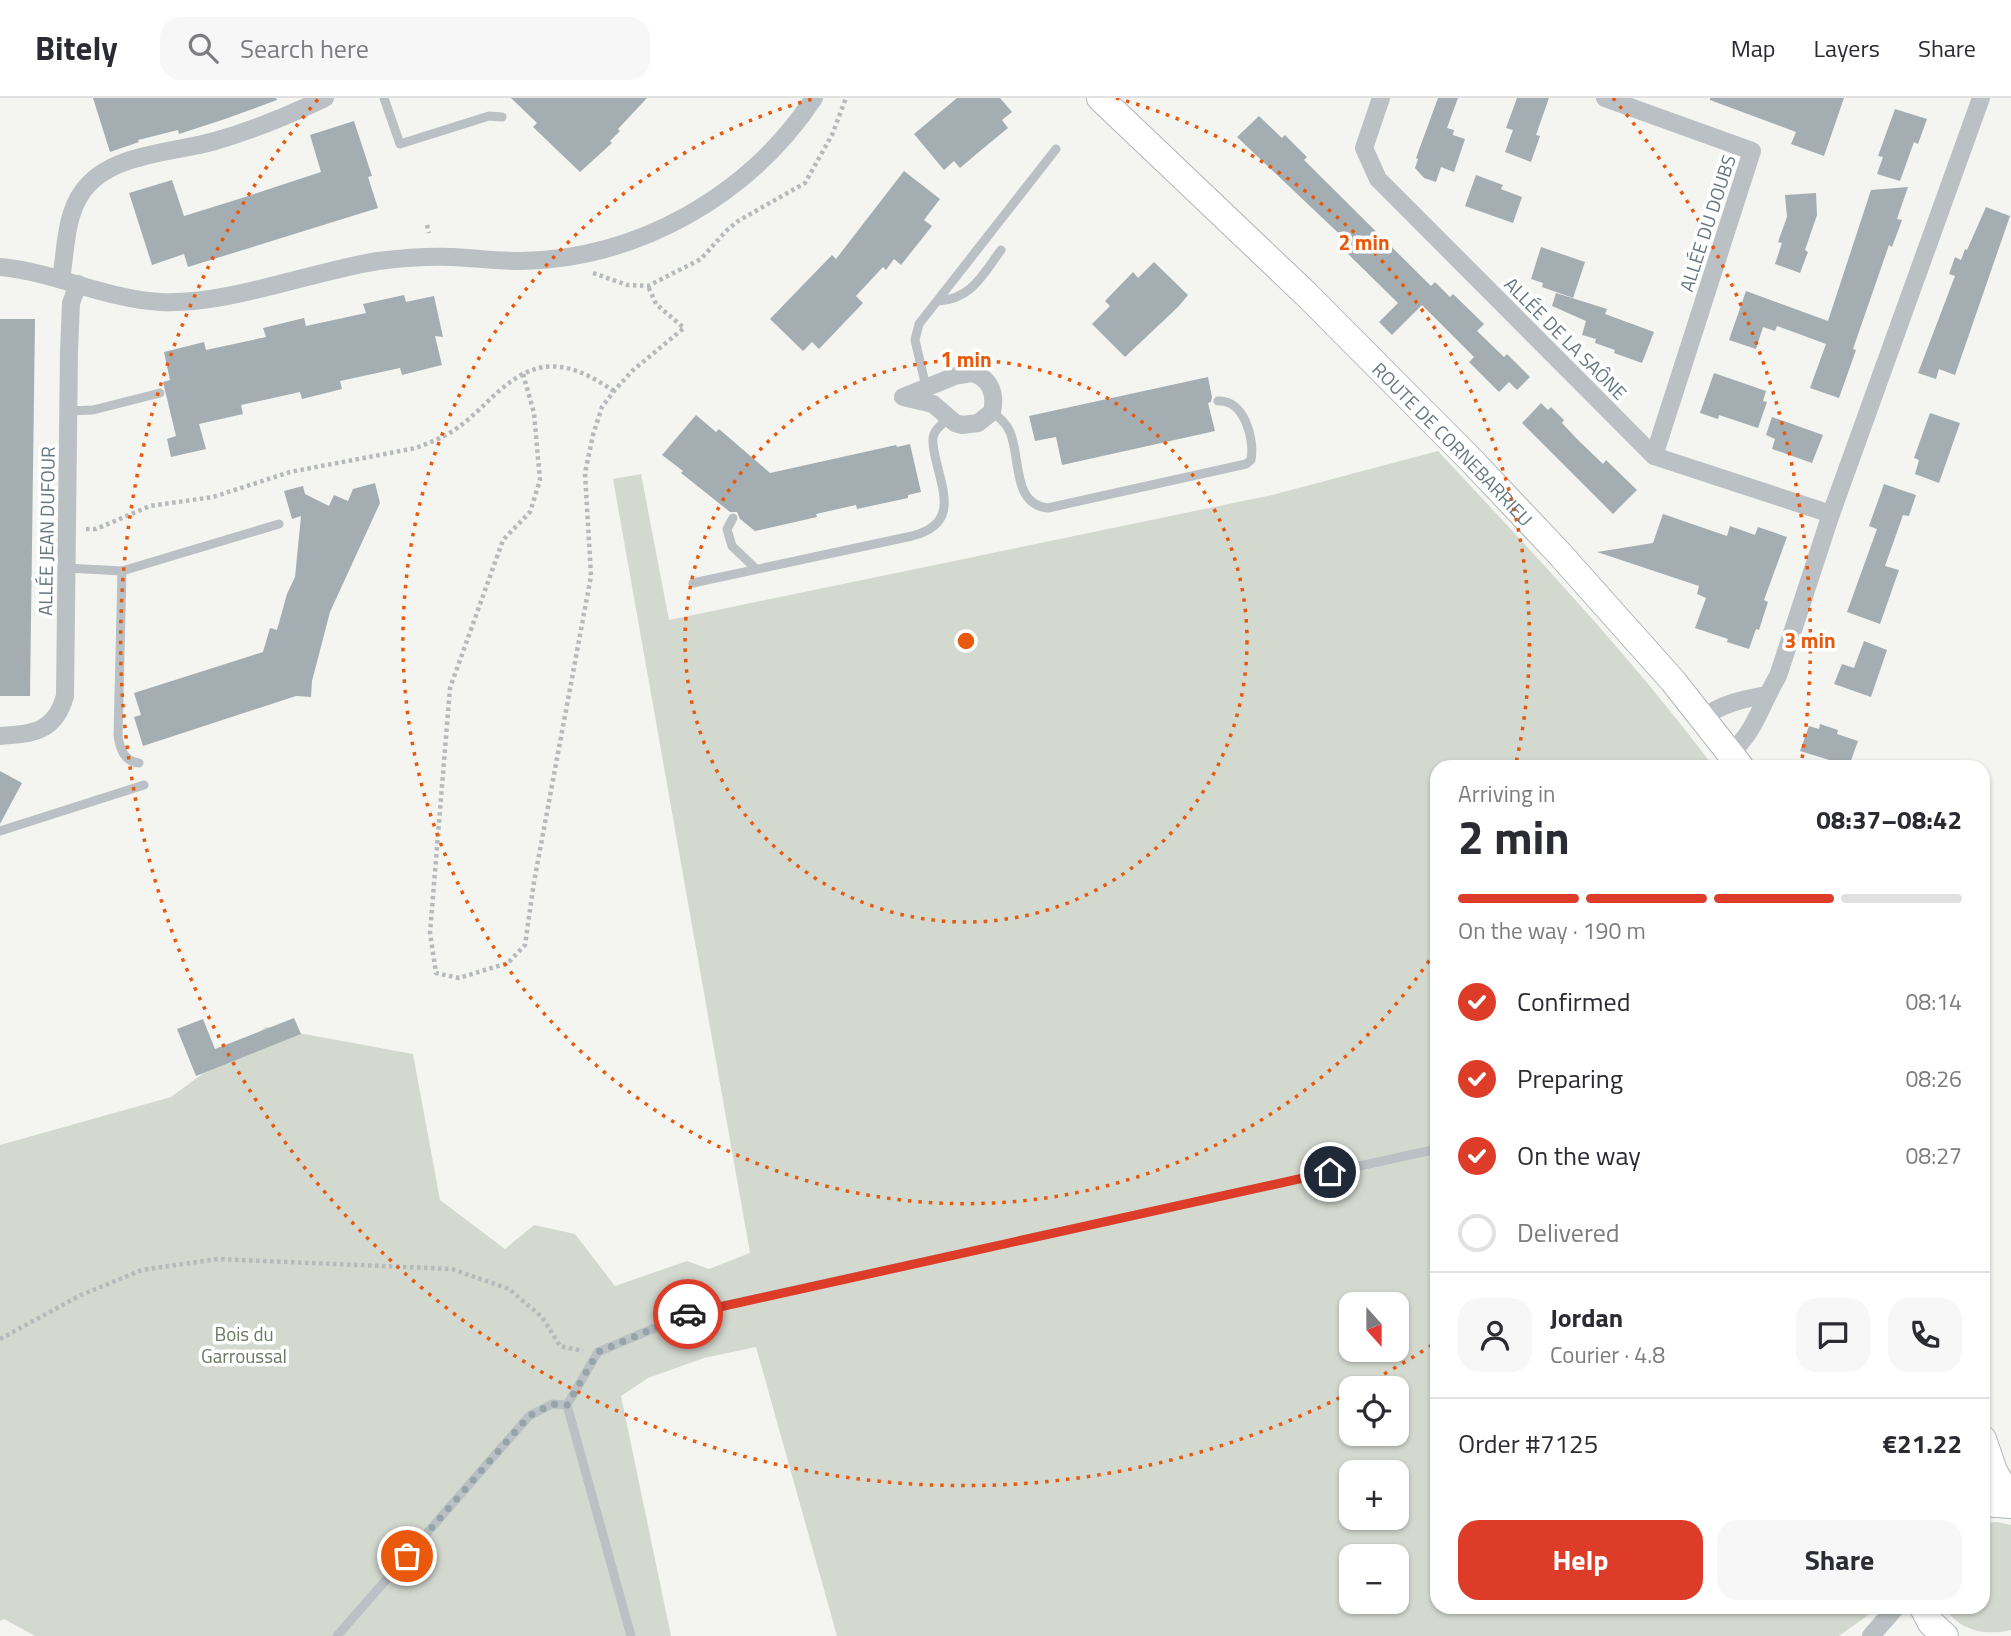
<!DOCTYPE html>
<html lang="en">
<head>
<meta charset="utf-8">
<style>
	body { margin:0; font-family:"Titillium Web",sans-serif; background:#f7f7f7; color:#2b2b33; height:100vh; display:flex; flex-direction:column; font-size:26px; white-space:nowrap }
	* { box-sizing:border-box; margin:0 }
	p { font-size:23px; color:#7c7c81 }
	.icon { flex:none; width:38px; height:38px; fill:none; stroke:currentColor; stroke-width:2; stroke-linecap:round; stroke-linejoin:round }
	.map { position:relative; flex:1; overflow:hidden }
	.side { position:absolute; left:1430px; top:662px; width:560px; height:854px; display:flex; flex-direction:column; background:#fff; border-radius:21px; box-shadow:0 2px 5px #0004 }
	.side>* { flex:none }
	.needle { width:46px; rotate:159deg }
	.tools { position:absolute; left:1339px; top:1194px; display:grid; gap:14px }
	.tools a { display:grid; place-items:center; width:70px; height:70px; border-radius:14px; background:#fff; box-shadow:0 2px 5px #0004; font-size:35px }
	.pin { position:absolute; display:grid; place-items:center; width:60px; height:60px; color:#fff; margin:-30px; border:4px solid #fff; border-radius:50%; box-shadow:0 2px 7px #0007 }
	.courier { position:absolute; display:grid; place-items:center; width:70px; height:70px; margin:-35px; border:5px solid #dd3d28; border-radius:50%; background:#fff; color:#222; box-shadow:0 2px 9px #0007 }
	.summary em { font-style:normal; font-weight:700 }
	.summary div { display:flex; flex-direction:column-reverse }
	.summary { display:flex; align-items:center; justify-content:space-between; height:119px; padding:0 28px }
	h1 { font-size:46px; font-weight:700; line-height:52px }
	.bar { display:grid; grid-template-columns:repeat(4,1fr); gap:10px 7px; align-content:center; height:84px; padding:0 28px }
	.bar i { height:9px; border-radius:5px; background:#e1e1e2 }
	.bar .selected { background:#dd3d28 }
	.bar p { grid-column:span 4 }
	.line { display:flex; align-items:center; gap:18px; padding:0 28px; border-top:2px solid #e1e1e2 }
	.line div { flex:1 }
	.round { display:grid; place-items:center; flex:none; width:74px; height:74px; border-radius:21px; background:#f7f7f7 }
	ol { padding:0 28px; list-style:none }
	li { display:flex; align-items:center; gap:21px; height:77px }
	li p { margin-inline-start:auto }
	li .icon { padding:7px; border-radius:50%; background:#dd3d28; color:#fff; stroke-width:4 }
	li:last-child { color:#7c7c81 }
	li i { width:38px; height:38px; border:4px solid #e1e1e2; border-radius:50% }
	.button { display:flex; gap:14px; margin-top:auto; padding:14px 28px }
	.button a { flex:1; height:80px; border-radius:21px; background:#dd3d28; color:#fff; font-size:28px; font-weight:700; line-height:80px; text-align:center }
	.button a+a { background:#f7f7f7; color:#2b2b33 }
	header { display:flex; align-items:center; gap:42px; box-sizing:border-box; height:98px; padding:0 35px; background:#fff; border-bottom:2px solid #e1e1e2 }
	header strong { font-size:33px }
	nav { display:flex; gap:38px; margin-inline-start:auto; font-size:24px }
	.search { width:490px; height:63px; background:#f7f7f7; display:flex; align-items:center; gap:18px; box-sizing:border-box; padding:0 24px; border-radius:21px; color:#7c7c81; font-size:26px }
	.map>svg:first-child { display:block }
	.green { fill:#d4d9d0; fill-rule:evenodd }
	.building { fill:#a4aeb2 }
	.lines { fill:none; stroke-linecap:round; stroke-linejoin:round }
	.secondary-casing { stroke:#afb6b9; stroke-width:28 }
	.path { stroke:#b7babc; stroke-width:4.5; stroke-dasharray:3.5 3.5; stroke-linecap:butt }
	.lane { stroke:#bac0c3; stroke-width:9 }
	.street { stroke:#bac0c3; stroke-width:18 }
	.secondary { stroke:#fff; stroke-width:26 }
	.done { stroke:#96a3a8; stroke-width:7; stroke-dasharray:0 12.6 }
	.route { stroke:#dd3d28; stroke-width:9 }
	.ring { fill:none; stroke:#e8590c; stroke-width:3.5; stroke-dasharray:3.5 7 }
	.labels { text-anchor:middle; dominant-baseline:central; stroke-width:7; stroke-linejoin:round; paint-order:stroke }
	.street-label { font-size:19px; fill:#647781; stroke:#fff }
	.park-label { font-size:19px; fill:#6a7863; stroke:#fff }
	.centre { fill:#e8590c; stroke:#fff; stroke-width:3.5 }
	.ring-label { font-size:21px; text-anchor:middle; font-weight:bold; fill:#e8590c; stroke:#fff; stroke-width:7; stroke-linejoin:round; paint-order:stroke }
</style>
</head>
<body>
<header>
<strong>Bitely</strong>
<div class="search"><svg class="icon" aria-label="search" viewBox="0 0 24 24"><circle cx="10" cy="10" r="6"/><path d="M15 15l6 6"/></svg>Search here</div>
<nav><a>Map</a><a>Layers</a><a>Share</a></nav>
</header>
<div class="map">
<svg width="2011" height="1538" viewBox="0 0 2011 1538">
	<rect width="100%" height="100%" fill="#f4f4f0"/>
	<!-- green -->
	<g class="green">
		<path d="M 1438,353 C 1533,455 1630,557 1713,668 L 1437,668 L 1437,1508 L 1873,1509 L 1867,1518 L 1839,1538 L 837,1538 L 756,1249 L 704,1260 L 648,1280 L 621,1298 L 671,1538 L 35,1538 L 4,1521 L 0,1523 L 0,1047 L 171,999 L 266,929 L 413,956 L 440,1102 L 505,1151 L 534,1127 L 575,1136 L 615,1188 L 687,1163 L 709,1171 L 750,1155 L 613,381 L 641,376 L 669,522 L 1272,397 ZM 1351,1206 L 1396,1206 L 1396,1251 L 1351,1251 ZM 1351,1290 L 1396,1290 L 1396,1335 L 1351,1335 ZM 1351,1374 L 1396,1374 L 1396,1419 L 1351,1419 ZM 1351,1458 L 1396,1458 L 1396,1503 L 1351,1503 Z"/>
		<path d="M 1997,1424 L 2011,1427 L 2011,1532 C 1986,1538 1958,1533 1945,1509 L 1983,1508 L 1983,1425 Z"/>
	</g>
	<!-- building -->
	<g class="building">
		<path d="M 93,0 L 276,0 L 277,2 L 225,21 L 179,36 L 178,32 L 138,42 L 139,44 L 110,54 Z"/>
		<path d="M 511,0 L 647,0 L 618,31 L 620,33 L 610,43 L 612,45 L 580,74 L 533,29 L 537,25 Z"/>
		<path d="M 957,0 L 1000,0 L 1012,14 L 1002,22 L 1008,30 L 980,53 L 960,70 L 954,63 L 944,72 L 914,36 Z"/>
		<path d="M 1438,0 L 1458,0 L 1447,30 L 1454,32 L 1453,37 L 1465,41 L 1454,74 L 1441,69 L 1436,84 L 1424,80 L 1415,70 L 1418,61 L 1416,60 Z"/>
		<path d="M 1517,0 L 1549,0 L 1536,37 L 1540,38 L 1531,64 L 1505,54 L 1513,32 L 1506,30 Z"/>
		<path d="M 1710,0 L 1844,0 L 1824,58 L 1791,46 L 1796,34 L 1710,2 Z"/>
		<path d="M 1895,11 L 1927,21 L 1918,46 L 1914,44 L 1900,83 L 1877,76 L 1883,59 L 1878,58 Z"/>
		<path d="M 1259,18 L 1282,40 L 1285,37 L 1307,59 L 1304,62 L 1431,188 L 1435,184 L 1450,199 L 1453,196 L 1484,226 L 1477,233 L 1504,259 L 1507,256 L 1530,279 L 1517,292 L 1509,284 L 1499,294 L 1469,264 L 1474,259 L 1422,207 L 1392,237 L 1379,224 L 1398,205 L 1346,154 L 1352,148 L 1237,39 Z"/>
		<path d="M 354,23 L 372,78 L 368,79 L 378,110 L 188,169 L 184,156 L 152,167 L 129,95 L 172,82 L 184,118 L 242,100 L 321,74 L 310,37 Z"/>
		<path d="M 904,73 L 940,101 L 924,122 L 932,128 L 901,167 L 894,161 L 886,172 L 883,169 L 856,198 L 863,205 L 819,251 L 812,244 L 803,253 L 770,221 L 832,157 L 836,161 Z"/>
		<path d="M 1476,77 L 1503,87 L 1501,91 L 1522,99 L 1513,125 L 1465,108 Z"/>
		<path d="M 1908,89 L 1897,121 L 1902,122 L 1892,149 L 1889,147 L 1853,251 L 1856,252 L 1839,300 L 1810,290 L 1826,246 L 1777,228 L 1775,233 L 1763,229 L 1756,251 L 1729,242 L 1746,193 L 1828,223 L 1871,92 Z"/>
		<path d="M 1816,95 L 1817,117 L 1805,152 L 1808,154 L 1800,175 L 1775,166 L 1782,145 L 1778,144 L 1787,119 L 1785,97 Z"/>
		<path d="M 1986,109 L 2010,118 L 1955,277 L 1939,271 L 1936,281 L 1918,275 L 1955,178 L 1949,176 L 1955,159 L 1961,162 L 1965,151 L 1967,152 Z"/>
		<path d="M 1541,149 L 1585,164 L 1573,200 L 1542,189 L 1543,185 L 1531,181 Z"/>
		<path d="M 1154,164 L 1188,197 L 1178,209 L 1125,259 L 1092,226 L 1110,208 L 1105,203 L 1133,174 L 1138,180 Z"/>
		<path d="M 1556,195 L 1607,211 L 1605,216 L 1654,234 L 1642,265 L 1614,255 L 1615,252 L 1595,245 L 1596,241 L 1582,237 L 1586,223 L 1552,208 Z"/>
		<path d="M 404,197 L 406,204 L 434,198 L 443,239 L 435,238 L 442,267 L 402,277 L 400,270 L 340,283 L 342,291 L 302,301 L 300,294 L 241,307 L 243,316 L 199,326 L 206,351 L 171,359 L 167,341 L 176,338 L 163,284 L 170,282 L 164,254 L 204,244 L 206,252 L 266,239 L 263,230 L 304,220 L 306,228 L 366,215 L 363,206 Z"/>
		<path d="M 0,221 L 35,221 L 30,598 L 0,598 Z"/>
		<path d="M 1714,275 L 1766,293 L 1763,303 L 1767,304 L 1758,330 L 1719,317 L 1718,321 L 1700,315 Z"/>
		<path d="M 1208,279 L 1212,299 L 1211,304 L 1208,305 L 1215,333 L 1062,367 L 1056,339 L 1035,343 L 1029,318 Z"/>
		<path d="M 1541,305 L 1548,312 L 1551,309 L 1564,322 L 1562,325 L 1577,341 L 1603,366 L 1606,362 L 1637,392 L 1613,416 L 1522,325 Z"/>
		<path d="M 1930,315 L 1960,325 L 1939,385 L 1915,376 L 1919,362 L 1914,360 Z"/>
		<path d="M 696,317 L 716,334 L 719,331 L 770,375 L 896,347 L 897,349 L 910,346 L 921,394 L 908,397 L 908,400 L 857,411 L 856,407 L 816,416 L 817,419 L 755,433 L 740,421 L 737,414 L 730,414 L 681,375 L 683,373 L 662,357 Z"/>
		<path d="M 1772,319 L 1823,337 L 1812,365 L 1772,351 L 1775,341 L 1766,337 Z"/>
		<path d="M 375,385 L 380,405 L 330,514 L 312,583 L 311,599 L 296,598 L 143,648 L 134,619 L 141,617 L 134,595 L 263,554 L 270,530 L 277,532 L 287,496 L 295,479 L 301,418 L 292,421 L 284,393 L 303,388 L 305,396 L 329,408 L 334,397 L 348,403 L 353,391 Z"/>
		<path d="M 1884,386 L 1916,397 L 1909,418 L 1903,417 L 1885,468 L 1899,472 L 1880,526 L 1847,514 L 1877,431 L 1869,428 Z"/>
		<path d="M 1663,416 L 1727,438 L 1730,428 L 1755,437 L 1758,429 L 1787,439 L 1764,502 L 1768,504 L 1759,532 L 1756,531 L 1749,551 L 1727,544 L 1728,541 L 1695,530 L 1706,500 L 1697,496 L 1699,488 L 1597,454 L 1653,445 Z"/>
		<path d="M 1864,543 L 1887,552 L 1871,599 L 1834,586 L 1842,566 L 1854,570 Z"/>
		<path d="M 1820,626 L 1838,632 L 1837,636 L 1858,643 L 1849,668 L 1800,653 L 1809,628 L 1819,631 Z"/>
		<path d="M 0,673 L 22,685 L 0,726 Z"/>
		<path d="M 294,920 L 301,936 L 196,978 L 177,931 L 203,921 L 215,951 Z"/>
	</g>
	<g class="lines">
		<defs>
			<g id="secondary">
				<path id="s1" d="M 1100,0 L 1306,196 L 1471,362 L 1558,454 L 1673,583 L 1740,668"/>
				<path d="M 1983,1341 L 1994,1373 L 2011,1403"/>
				<path d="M 1983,1405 L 2011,1407"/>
				<path d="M 1922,1508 L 1931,1525 L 1945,1538"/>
			</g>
		</defs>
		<!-- secondary casing -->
		<use href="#secondary" class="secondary-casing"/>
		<!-- path -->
		<g class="path">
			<path d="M 427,127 L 429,135"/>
			<path d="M 593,175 L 627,187 L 648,188 L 701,161 L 726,133 L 738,123 L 805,85 L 832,37 L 846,0"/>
			<path d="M 523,276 L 534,315 L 540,382 L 530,414 L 503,442 L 450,590 L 430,835 L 436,875 L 459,880 L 508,865 L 525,847 L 534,784 L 591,478 L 585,375 L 593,337 L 602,309 L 614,293 L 632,273 L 684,230 L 656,206 L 648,188"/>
			<path d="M 86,431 L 96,431 L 150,408 L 213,399 L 290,374 L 416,350 C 431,344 447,338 460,328 C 490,306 517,263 560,269 C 580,271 598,283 614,293"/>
			<path d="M 0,1241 L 81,1197 L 142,1172 L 218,1161 L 452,1171 L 509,1191 L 542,1219 L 560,1248 L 583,1253"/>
		</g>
		<!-- lane -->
		<g class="lane">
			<path d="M 384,0 L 400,46 L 489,18 L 502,19"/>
			<path d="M 938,203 C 972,201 983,176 1001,152"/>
			<path d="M 926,289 L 915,242 L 919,226 L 1056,51"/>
			<path d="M 68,313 L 93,312 L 160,295"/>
			<path d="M 992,314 C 1000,320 1006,325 1010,334 C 1021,360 1012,407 1048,410 L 1246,366 L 1251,362 C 1255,341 1244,301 1218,303"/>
			<path d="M 733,420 L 727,431 L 732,448 L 756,471"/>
			<path d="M 67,470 L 122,473 L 279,426"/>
			<path d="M 122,473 L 118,638 C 120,650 124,664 139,665"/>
			<path d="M 693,485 L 912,438 C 959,426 943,394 935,358 C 934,351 931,343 934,336 C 937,329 944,325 949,320"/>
			<path d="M 0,733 L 144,687"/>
			<path d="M 567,1307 L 598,1254 L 690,1215 L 1437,1051"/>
			<path d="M 337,1538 L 529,1318 L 552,1306 L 567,1307 L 631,1538"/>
		</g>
		<!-- street -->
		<g class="street">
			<path d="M 1381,0 L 1364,50 L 1378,81 L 1654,358 L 1831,416 L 1778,578 C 1762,604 1755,635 1730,655"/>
			<path d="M 1605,0 L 1752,53 L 1654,358"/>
			<path d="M 0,169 C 55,174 105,201 160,204 C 229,207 309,174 378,163 C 402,160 427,158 452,159 C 475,160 497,163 520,163 C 638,161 749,98 814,0"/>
			<path d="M 61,181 C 66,152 65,117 83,93 C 110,55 173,55 215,43 C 253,32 290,17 325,0"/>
			<path d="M 972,275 C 991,280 996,297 992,314 L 978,325 L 962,327 L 955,325 L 933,306 L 903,299 L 955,278 Z"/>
			<path d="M 1831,416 L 1981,0"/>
			<path d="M 1703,620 C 1721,606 1743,601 1766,597"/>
			<path d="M 0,638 C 33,636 55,634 65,598 L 69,253 L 71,205 L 78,186"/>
			<path d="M 1871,1538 L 1897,1508"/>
		</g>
		<!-- secondary -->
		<use href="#secondary" class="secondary"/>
	</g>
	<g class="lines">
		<!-- done -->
		<path class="done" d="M 407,1458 L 529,1318 L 552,1306 L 567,1307 L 598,1254 L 688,1216"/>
		<!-- route -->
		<path class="route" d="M 688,1216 L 1330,1074"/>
	</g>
	<!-- distance rings -->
	<g class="ring">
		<circle cx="966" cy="543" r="281"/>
		<path d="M1435 854A563 563 0 1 1 816 0M1116 0A563 563 0 0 1 1516 665"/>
		<path d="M1432 1247A844 844 0 0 1 1362 1288M1349 1295A844 844 0 0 1 319 0M1613 0A844 844 0 0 1 1801 668"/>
	</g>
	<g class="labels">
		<!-- street labels -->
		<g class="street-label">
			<text transform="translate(1707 125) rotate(-72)">ALLÉE DU DOUBS</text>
			<text transform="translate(1566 240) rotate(45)">ALLÉE DE LA SAÔNE</text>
			<text stroke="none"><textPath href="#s1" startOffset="494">ROUTE DE CORNEBARRIEU</textPath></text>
			<text transform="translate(46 433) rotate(-89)">ALLÉE JEAN DUFOUR</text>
		</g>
		<!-- park labels -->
		<g class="park-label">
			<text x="244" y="1235">Bois du<tspan x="244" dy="22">Garroussal</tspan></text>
		</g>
	</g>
	<circle cx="966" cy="543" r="10" class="centre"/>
	<g class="ring-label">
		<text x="1364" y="152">2 min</text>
		<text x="966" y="269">1 min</text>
		<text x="1810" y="550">3 min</text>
	</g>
</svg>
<div class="tools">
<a><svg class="needle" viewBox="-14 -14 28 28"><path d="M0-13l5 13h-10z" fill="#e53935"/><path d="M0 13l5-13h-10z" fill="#7c7c81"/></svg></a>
<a><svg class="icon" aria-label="locate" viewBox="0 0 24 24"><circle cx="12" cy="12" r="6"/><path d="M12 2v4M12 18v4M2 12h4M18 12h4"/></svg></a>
<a>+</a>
<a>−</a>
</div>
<div class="pin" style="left:407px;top:1458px;background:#ea580c"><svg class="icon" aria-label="bag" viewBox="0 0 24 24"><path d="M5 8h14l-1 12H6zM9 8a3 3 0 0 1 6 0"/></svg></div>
<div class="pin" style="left:1330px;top:1074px;background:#1f2937"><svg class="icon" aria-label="home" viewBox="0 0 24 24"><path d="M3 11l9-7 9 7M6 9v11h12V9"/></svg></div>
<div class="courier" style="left:688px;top:1216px"><svg class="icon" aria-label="car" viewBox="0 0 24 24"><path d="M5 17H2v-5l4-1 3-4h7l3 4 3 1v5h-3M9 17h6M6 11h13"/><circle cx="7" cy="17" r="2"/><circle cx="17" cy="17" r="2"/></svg></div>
<section class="side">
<div class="summary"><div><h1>2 min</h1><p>Arriving in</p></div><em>08:37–08:42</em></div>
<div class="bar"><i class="selected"></i><i class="selected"></i><i class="selected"></i><i></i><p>On the way · 190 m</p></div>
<ol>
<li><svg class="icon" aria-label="check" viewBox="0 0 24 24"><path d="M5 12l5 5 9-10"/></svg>Confirmed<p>08:14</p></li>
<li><svg class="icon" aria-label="check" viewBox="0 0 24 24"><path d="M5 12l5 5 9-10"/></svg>Preparing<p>08:26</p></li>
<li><svg class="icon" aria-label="check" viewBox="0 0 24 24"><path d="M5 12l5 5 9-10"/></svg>On the way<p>08:27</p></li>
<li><i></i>Delivered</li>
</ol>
<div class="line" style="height:126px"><a class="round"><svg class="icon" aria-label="person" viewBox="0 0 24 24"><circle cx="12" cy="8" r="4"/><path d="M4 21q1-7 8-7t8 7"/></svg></a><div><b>Jordan</b><p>Courier · 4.8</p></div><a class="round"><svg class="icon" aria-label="chat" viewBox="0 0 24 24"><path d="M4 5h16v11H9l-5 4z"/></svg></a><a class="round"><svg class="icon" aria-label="phone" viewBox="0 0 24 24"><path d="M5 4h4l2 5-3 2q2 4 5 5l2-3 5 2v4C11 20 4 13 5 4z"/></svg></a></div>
<div class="line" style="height:91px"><div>Order #7125</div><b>€21.22</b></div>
<div class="button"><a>Help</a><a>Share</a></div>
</section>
</div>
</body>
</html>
